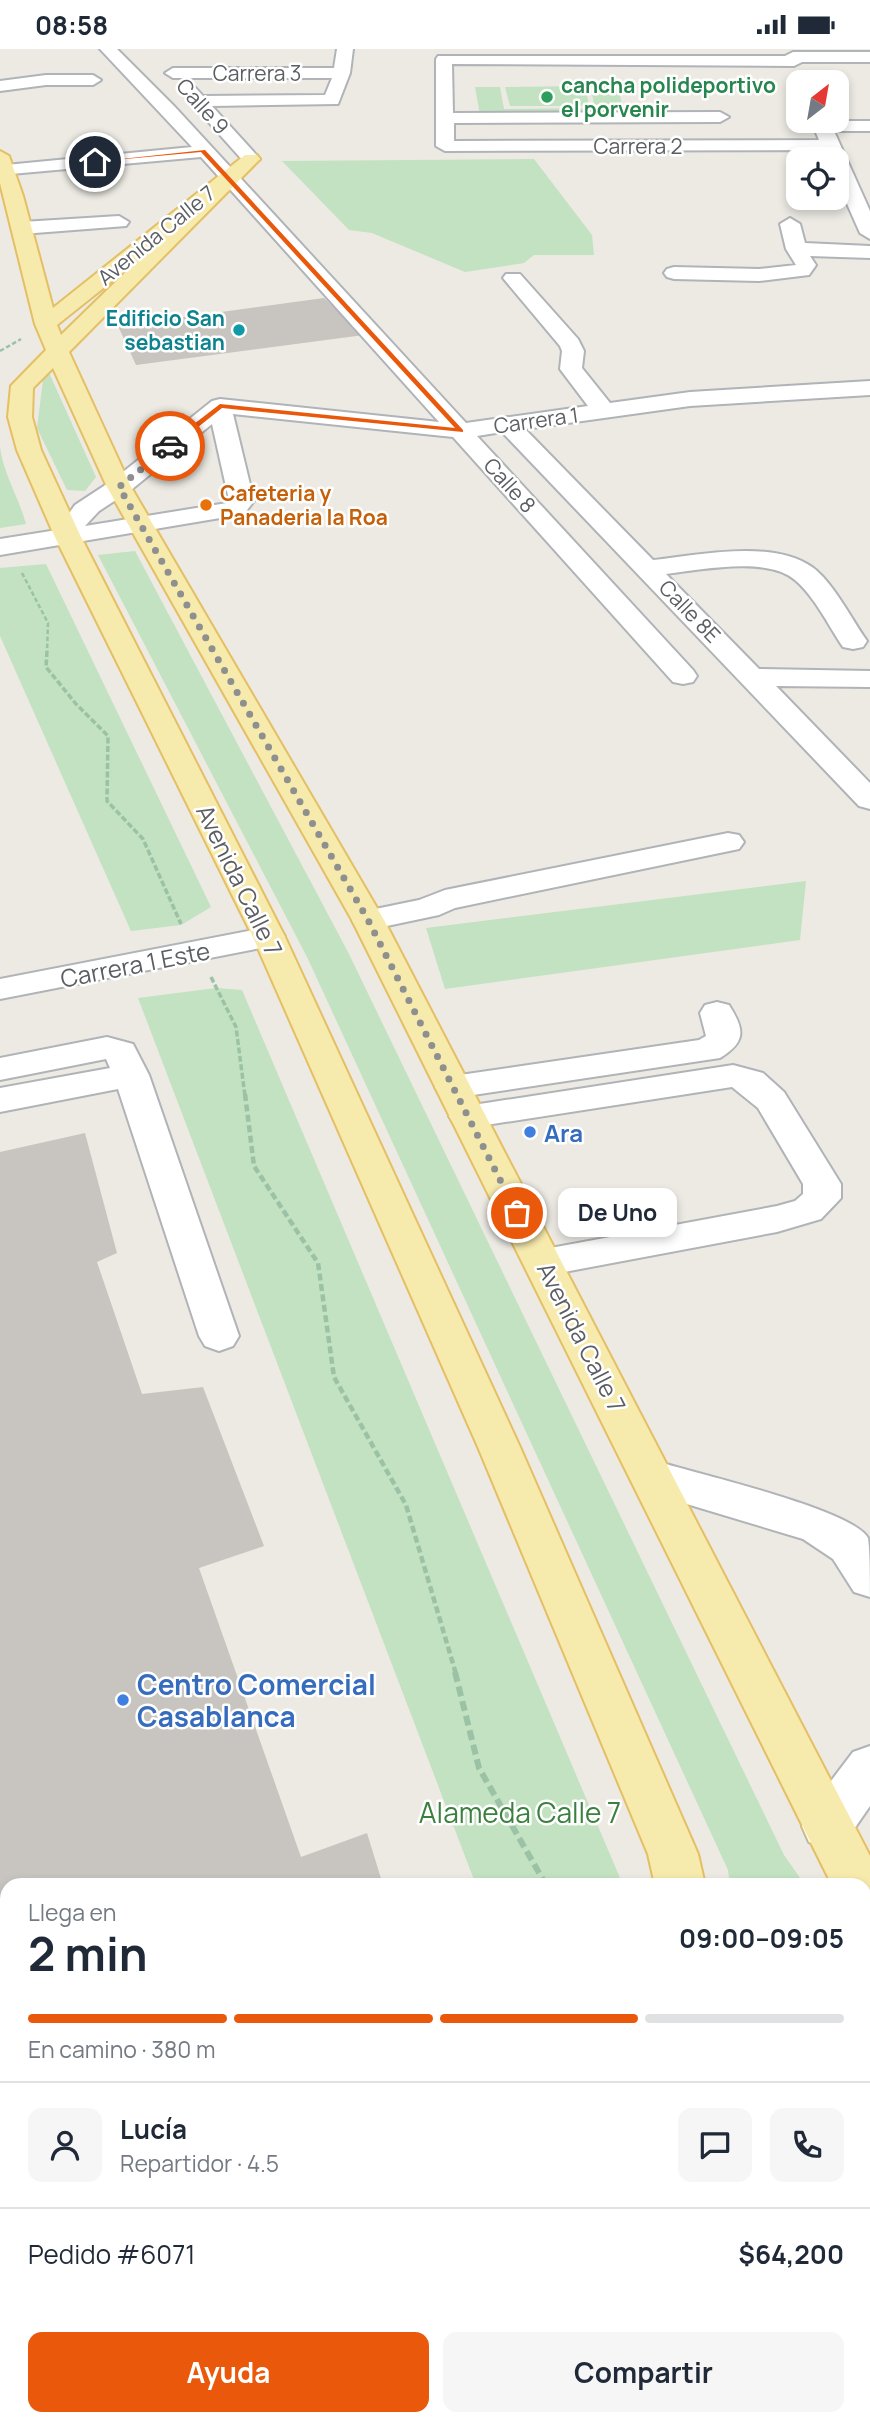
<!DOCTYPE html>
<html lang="es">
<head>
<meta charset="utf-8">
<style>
	body { margin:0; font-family:Manrope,sans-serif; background:#f6f6f7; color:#1f2937; height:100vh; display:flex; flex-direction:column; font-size:26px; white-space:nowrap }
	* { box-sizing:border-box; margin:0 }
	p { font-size:23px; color:#747a83 }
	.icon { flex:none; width:38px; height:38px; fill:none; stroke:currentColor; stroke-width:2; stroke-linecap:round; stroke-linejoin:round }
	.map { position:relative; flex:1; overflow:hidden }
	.side { position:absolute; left:0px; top:1829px; width:872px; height:548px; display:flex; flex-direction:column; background:#fff; border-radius:21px 21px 0 0; box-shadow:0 4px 10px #0003 }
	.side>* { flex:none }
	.needle { width:46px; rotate:31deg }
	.tools { position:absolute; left:786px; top:21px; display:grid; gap:14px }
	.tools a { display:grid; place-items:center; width:63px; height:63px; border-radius:14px; background:#fff; box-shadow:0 4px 10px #0003; font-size:35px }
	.pin { position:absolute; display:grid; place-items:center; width:60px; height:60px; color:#fff; margin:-30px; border:4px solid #fff; border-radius:50%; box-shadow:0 2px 7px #0007 }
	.courier { position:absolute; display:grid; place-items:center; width:70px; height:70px; margin:-35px; border:5px solid #ea580c; border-radius:50%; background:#fff; color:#222; box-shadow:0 2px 9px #0007 }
	.bubble { position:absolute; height:49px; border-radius:14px; background:#fff; box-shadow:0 4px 10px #0003; font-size:23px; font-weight:700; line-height:49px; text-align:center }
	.summary em { font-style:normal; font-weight:700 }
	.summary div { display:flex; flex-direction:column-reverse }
	.summary { display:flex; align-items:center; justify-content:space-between; height:119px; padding:0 28px }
	h1 { font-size:46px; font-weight:700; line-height:52px }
	.bar { display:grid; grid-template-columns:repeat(4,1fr); gap:10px 7px; align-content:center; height:84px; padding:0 28px }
	.bar i { height:9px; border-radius:5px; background:#e0e1e3 }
	.bar .active { background:#ea580c }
	.bar p { grid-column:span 4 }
	.line { display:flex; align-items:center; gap:18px; padding:0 28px; border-top:2px solid #e0e1e3 }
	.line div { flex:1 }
	.round { display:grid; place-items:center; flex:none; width:74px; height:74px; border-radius:14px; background:#f6f6f7 }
	.primary-button { display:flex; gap:14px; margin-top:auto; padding:14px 28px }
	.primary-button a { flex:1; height:80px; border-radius:14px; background:#ea580c; color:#fff; font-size:28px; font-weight:700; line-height:80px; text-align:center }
	.primary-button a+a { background:#f6f6f7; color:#1f2937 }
	.status { display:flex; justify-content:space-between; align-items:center; height:49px; padding:0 35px; background:#fff; direction:ltr }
	.status svg { height:19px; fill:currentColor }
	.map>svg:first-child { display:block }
	.green { fill:#c2e2c1 }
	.building { fill:#c8c5c0 }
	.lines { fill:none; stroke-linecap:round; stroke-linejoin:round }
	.minor-casing { stroke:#b0b3b7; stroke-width:4 }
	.major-casing { stroke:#e4bf64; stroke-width:4 }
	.path-far3 { stroke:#9cc2a6; stroke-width:2.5; stroke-dasharray:4.5 2.5; stroke-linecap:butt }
	.path-far2 { stroke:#9cc2a6; stroke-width:3.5; stroke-dasharray:6 2.5; stroke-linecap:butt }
	.path-far1 { stroke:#9cc2a6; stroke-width:4.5; stroke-dasharray:7 3.5; stroke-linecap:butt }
	.path { stroke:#9cc2a6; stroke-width:6; stroke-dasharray:10 5; stroke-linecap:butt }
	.minor { fill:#fff; fill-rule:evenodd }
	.major { fill:#f7eaad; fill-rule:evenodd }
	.route { fill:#ea580c }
	.done { stroke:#8e8f8f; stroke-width:7; stroke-dasharray:0 12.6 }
	.leisure-dot { fill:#2e9e5b; stroke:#fff; stroke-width:2.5 }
	.culture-dot { fill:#0f9aa8; stroke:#fff; stroke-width:2.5 }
	.food-dot { fill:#e8710a; stroke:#fff; stroke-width:2.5 }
	.shop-dot { fill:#3f7fe0; stroke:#fff; stroke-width:2.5 }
	.labels { text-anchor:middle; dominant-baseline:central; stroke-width:5; stroke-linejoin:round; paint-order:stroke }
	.far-street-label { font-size:21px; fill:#5b5e62; stroke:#fff }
	.far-leisure-label { font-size:21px; font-weight:bold; fill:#27864d; stroke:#fff; text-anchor:start }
	.far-culture-label { font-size:21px; font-weight:bold; fill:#0d838f; stroke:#fff; text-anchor:end }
	.far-food-label { font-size:21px; font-weight:bold; fill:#c56008; stroke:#fff; text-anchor:start }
	.street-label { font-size:24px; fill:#5b5e62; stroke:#fff }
	.shop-label { font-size:24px; font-weight:bold; fill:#366cbe; stroke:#fff; text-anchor:start }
	.near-shop-label { font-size:28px; font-weight:bold; fill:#366cbe; stroke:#fff; text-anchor:start }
	.near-park-label { font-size:28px; fill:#3c803f; stroke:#fff }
</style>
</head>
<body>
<div class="status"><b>08:58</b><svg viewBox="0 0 49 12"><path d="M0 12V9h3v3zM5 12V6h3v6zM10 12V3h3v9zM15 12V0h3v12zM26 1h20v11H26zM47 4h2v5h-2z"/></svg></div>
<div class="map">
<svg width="870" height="2376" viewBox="0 0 870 2376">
	<rect width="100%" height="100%" fill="#eceae3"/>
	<!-- green -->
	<g class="green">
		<path d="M 585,37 L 589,57 L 510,57 L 505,38 Z"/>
		<path d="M 590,37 L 618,37 L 624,65 L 480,66 L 475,38 L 500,38 L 504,60 L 595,59 Z"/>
		<path d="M 534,110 L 592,186 L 594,206 L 534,206 L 524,214 L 465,223 L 372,184 L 349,181 L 282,112 Z"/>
		<path d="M 45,315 L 96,428 L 85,442 L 67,441 L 37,379 Z"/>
		<path d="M 0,398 C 3,424 19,449 26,475 L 0,479 Z"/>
		<path d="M 135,502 L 348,903 L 784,1806 L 805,1836 L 730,1836 L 728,1821 L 307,908 L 98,506 Z"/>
		<path d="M 46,515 L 211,858 L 181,876 L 131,882 L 0,587 L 0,519 Z"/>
		<path d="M 806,832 L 800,891 L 445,940 L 426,879 Z"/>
		<path d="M 216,939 L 242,941 L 623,1836 L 476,1836 L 138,949 Z"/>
		<path d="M 870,2078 L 870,2376 L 614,2376 L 616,2370 L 864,2370 L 864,2079 Z"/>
	</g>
	<!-- building -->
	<g class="building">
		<path d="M 324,249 L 364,286 L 136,316 L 118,277 Z"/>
		<path d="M 85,1084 L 117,1204 L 97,1213 L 142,1345 L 203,1338 L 264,1497 L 199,1519 L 301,1808 L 367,1784 L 383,1836 L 7,1836 L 7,2198 L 0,2200 L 0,1103 Z"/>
	</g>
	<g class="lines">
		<defs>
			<g id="minor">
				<path d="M 100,0 L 117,0 L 175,58 L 466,374 L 588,357 L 560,320 L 562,302 L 560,297 L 503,229 L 506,225 L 520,225 L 578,290 L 584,302 L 582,319 L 610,354 L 690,343 L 870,332 L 870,346 L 690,357 L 525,380 L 653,511 C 698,506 772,490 812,518 C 833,533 852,571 867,592 L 863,598 L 853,600 L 843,598 C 828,576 815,548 795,531 C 768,507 700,521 666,525 L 759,620 L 870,622 L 870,638 L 776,637 L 870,734 L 870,760 L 859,757 L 502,383 L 477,387 L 693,621 L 697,627 L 693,633 L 683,635 L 673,633 L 453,388 L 233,365 L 254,452 L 244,465 L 0,506 L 0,490 L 57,481 L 75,456 L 113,431 L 212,352 L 220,350 L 439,373 L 201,108 L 0,126 L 0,118 L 6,116 L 192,98 ZM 212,375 L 229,451 L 227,454 L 85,477 L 99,462 L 131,441 Z"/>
				<path d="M 337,0 L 353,0 L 350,24 L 338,55 L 212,57 L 260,110 L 251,115 L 245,114 L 178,39 L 180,35 L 192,35 L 203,47 L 325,46 L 332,29 L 173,29 L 165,24 L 173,19 L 334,19 Z"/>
				<path d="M 793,3 L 870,3 L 870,13 L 802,13 L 794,17 L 452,15 L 453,64 L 720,63 L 729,68 L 720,73 L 454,74 L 454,92 L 819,91 L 812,74 L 814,72 L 870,72 L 870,82 L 834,82 L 870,162 L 870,190 L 860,184 L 836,130 L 836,110 L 828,110 L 824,101 L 445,102 L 436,97 L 436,10 L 438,7 L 785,7 Z"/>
				<path d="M 46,26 L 93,26 L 101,31 L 93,36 L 46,36 L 0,42 L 0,32 Z"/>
				<path d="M 119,167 L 129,173 L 126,177 L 22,185 L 12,179 L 22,173 Z"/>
				<path d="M 790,169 L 800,175 L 805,194 L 870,197 L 870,209 L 810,207 L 816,216 L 809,226 L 759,232 L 674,230 L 667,228 L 664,224 L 667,220 L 674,218 L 759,220 L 796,216 L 786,200 L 780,175 Z"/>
				<path d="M 728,784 L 739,786 L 744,793 L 739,800 L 455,859 L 439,866 L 368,881 L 356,878 L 352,871 L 356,864 L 419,851 L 445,841 Z"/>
				<path d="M 269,878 L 281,881 L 285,888 L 281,895 L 0,950 L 0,930 Z"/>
				<path d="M 717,953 L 729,956 C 745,981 746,993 720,1009 L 453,1049 L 440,1046 L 435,1038 L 440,1030 L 453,1027 L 699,991 L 706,987 L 700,964 L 705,956 Z"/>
				<path d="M 107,988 L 133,995 L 149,1026 L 239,1287 L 233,1297 L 219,1302 L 205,1297 L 199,1287 L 118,1040 L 0,1063 L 0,1039 L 110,1019 L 106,1010 L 0,1031 L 0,1009 Z"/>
				<path d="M 733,1016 L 763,1024 L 784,1043 L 841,1135 L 841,1149 L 821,1170 L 777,1183 L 543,1227 L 529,1223 L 524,1213 L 529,1203 L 777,1157 L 795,1152 L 803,1145 L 803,1135 L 758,1059 L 732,1038 L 467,1079 L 454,1075 L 449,1067 L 454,1059 Z"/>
				<path d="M 652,1411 C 690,1423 852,1460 868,1489 C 870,1501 870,1534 870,1548 L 854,1543 L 833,1510 L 803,1490 L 637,1440 L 631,1428 L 637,1416 Z"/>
				<path d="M 870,1697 L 870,1757 L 845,1793 L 827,1799 L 809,1793 L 802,1777 L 809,1761 L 853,1703 Z"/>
				<path d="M 366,2370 L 435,2370 L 433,2376 L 364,2376 Z"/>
			</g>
			<g id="major">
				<path d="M 0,102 L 9,107 L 23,147 L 53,259 L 245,106 L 257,106 L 260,110 L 69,303 L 131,438 L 384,871 L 870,1807 L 870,1855 L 864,1857 L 864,1836 L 832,1836 L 352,871 L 107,438 L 53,319 L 33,339 L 32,368 L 41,401 L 80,486 L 285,888 L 520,1398 L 698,1805 L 705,1836 L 655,1836 L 648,1805 L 478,1398 L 253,888 L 54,486 L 17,401 L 8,368 L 11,337 L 46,301 L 35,275 L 0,134 ZM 136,213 L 61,286 L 57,276 Z"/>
				<path d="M 870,2006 L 870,2060 L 864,2061 L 864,2007 Z"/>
				<rect x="529" y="2370" width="60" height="6"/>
			</g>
		</defs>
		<!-- minor casing -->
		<use href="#minor" class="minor-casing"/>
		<!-- major casing -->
		<use href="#major" class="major-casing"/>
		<!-- path-far3 -->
		<g class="path-far3">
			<path d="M 0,302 L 21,290"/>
			<path d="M 22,524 L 48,574 L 47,603"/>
		</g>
		<!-- path-far2 -->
		<g class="path-far2">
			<path d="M 47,602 L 46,618 L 76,655 L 108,687 L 107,752 L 143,790 L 181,875"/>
			<path d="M 211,928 L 236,978 L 245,1047"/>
		</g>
		<!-- path-far1 -->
		<path class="path-far1" d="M 245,1045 L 254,1117 L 318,1214 L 334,1328 L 406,1456 L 456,1625"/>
		<!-- path -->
		<path class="path" d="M 455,1623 L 479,1719 L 546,1836"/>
		<!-- minor -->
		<use href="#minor" class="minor"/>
		<!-- major -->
		<use href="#major" class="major"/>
	</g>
	<!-- route -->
	<path class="route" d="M 205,101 L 463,381 L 463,383 L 222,359 L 173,398 L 168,398 L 168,395 L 220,355 L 455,379 L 201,103 L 93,113 Z"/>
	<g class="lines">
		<!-- done -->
		<path class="done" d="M 170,397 L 119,438 L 368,871 L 517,1164"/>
	</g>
	<!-- markers -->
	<circle class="leisure-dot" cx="547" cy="48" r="7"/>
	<circle class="culture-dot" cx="239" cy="281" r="7"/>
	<circle class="food-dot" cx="206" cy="456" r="7"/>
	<g class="shop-dot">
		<circle cx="530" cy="1083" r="7"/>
		<circle cx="123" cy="1651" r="7"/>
	</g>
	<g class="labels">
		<!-- far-street labels -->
		<g class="far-street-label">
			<text x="257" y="24">Carrera 3</text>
			<text transform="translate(203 57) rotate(48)">Calle 9</text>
			<text x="638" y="97">Carrera 2</text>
			<text transform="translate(156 186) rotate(-39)">Avenida Calle 7</text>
			<text transform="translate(536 371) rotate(-8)">Carrera 1</text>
			<text transform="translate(510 436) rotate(48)">Calle 8</text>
			<text transform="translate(690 562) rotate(46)">Calle 8E</text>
		</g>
		<!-- far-leisure labels -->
		<g class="far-leisure-label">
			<text x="561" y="36">cancha polideportivo<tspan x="561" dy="24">el porvenir</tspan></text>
		</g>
		<!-- far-culture labels -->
		<g class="far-culture-label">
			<text x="225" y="269">Edificio San<tspan x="225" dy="24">sebastian</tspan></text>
		</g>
		<!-- far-food labels -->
		<g class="far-food-label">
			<text x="220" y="444">Cafeteria y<tspan x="220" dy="24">Panaderia la Roa</tspan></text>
		</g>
		<!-- street labels -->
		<g class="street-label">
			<text transform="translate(240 831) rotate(64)">Avenida Calle 7</text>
			<text transform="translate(135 915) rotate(-11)">Carrera 1 Este</text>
			<text transform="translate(582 1288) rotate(63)">Avenida Calle 7</text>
		</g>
		<!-- shop labels -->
		<g class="shop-label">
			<text x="544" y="1083">Ara</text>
		</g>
		<!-- near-shop labels -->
		<g class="near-shop-label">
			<text x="137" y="1635">Centro Comercial<tspan x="137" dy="32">Casablanca</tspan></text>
		</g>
		<!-- near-park labels -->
		<g class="near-park-label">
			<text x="520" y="1763">Alameda Calle 7</text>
		</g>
	</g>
</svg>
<div class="tools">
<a><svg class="needle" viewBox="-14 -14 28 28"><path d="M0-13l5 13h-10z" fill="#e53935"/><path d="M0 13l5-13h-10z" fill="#747a83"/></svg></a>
<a><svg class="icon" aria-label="locate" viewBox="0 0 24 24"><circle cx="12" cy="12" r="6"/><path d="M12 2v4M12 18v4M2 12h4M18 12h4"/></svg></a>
</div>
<div class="pin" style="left:517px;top:1164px;background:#ea580c"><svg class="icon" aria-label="bag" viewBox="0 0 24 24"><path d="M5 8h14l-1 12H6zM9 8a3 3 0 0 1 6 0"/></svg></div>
<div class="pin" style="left:95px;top:113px;background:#1f2937"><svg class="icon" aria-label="home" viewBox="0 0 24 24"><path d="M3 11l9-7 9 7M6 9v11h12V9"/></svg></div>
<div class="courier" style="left:170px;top:397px"><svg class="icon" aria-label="car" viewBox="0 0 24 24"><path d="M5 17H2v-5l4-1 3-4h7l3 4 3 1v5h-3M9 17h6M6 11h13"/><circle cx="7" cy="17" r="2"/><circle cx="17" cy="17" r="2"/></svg></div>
<div class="bubble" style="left:558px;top:1139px;width:119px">De Uno</div>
<section class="side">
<div class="summary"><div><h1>2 min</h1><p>Llega en</p></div><em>09:00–09:05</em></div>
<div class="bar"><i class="active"></i><i class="active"></i><i class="active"></i><i></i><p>En camino · 380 m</p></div>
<div class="line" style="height:126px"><a class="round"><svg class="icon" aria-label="person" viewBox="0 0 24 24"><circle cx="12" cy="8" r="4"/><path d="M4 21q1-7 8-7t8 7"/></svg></a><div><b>Lucía</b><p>Repartidor · 4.5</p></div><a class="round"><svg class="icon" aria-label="chat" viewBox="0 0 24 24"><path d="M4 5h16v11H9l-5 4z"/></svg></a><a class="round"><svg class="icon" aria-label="phone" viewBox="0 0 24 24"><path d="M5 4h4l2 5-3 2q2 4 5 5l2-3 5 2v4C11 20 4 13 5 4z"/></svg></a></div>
<div class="line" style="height:91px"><div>Pedido #6071</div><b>$64,200</b></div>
<div class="primary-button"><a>Ayuda</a><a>Compartir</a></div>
</section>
</div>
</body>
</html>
